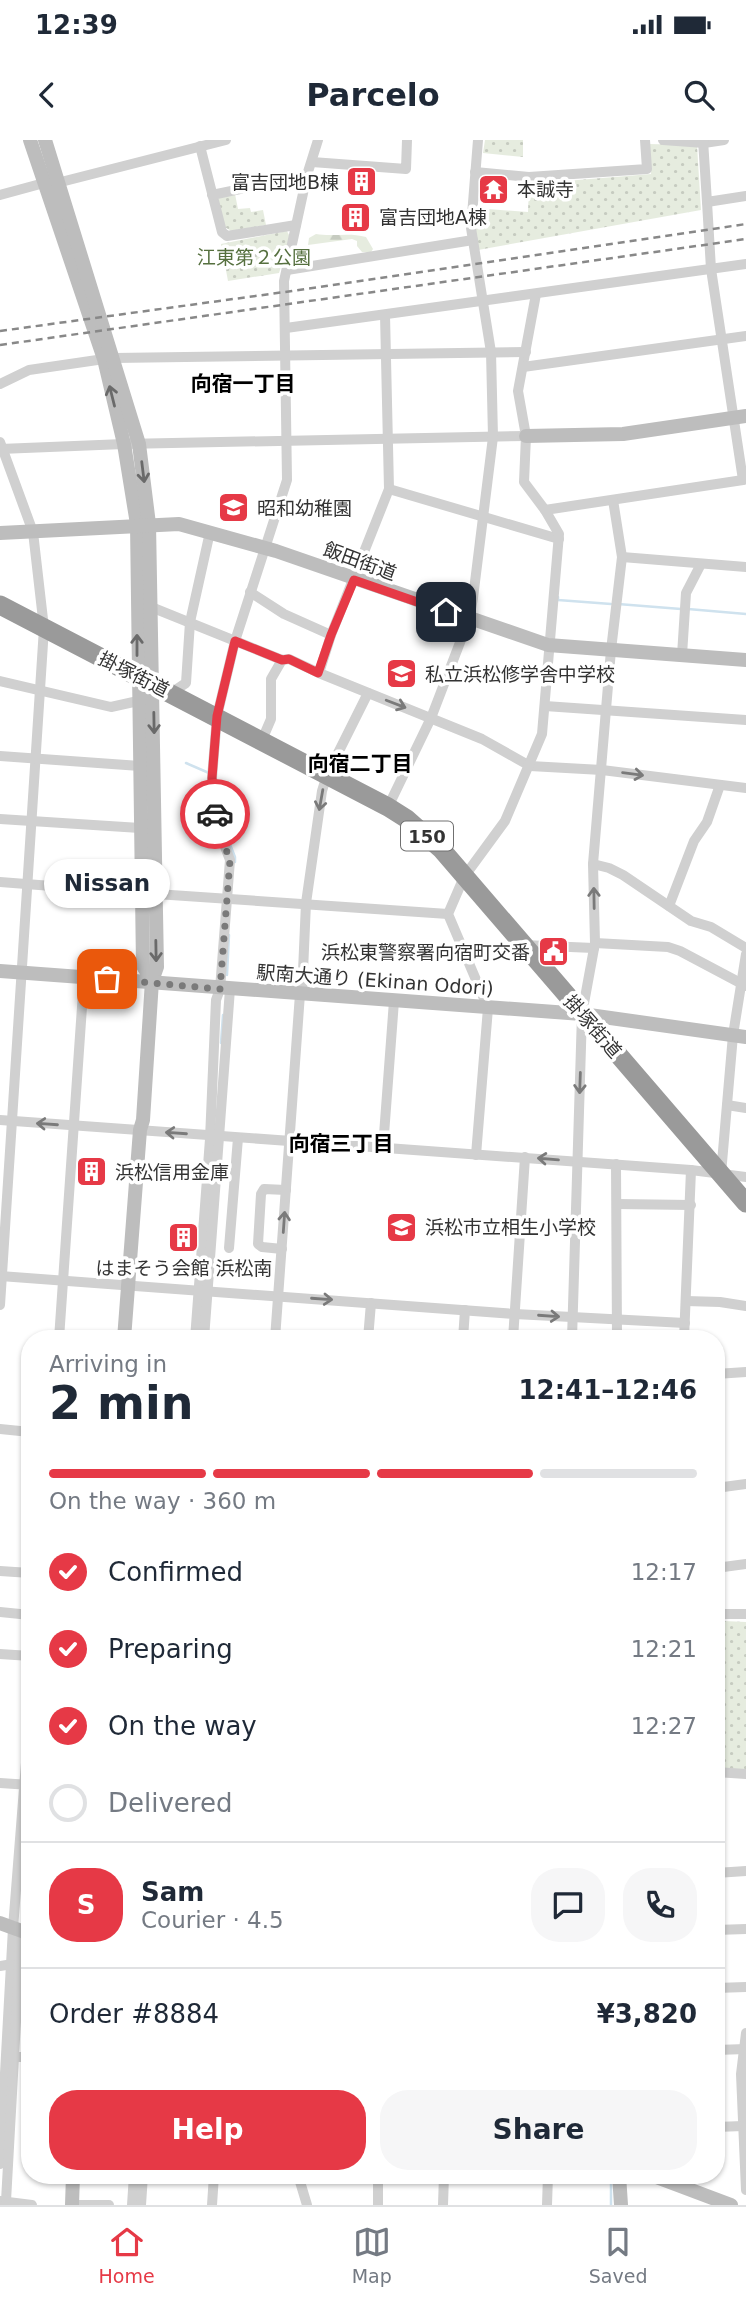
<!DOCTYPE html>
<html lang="en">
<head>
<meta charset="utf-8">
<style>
	body { margin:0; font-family:"DejaVu Sans","Noto Sans JP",sans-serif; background:#f6f6f7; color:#1f2937; height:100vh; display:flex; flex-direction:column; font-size:26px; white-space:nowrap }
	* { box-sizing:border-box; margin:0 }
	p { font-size:23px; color:#747a83 }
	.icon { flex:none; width:38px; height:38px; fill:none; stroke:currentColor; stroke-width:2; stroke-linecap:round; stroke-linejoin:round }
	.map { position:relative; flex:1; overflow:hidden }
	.details { position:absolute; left:21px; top:1190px; width:704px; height:854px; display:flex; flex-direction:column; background:#fff; border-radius:28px; box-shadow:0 2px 5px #0004 }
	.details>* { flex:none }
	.pin { position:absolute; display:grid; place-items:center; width:60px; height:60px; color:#fff; margin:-30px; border-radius:14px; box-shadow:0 4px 10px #0006 }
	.courier { position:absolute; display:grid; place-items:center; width:70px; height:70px; margin:-35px; border:5px solid #e63946; border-radius:50%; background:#fff; color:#222; box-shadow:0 2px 9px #0007 }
	.bubble { position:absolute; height:49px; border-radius:24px; background:#fff; box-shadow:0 2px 5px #0004; font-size:23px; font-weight:800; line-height:49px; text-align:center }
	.head em { font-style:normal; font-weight:800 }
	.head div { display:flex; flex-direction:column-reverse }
	.head { display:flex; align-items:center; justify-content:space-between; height:119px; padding:0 28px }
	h1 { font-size:46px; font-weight:800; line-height:52px }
	.bar { display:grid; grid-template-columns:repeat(4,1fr); gap:10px 7px; align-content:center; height:84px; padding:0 28px }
	.bar i { height:9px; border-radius:5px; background:#e0e1e3 }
	.bar .current { background:#e63946 }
	.bar p { grid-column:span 4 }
	.line { display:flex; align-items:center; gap:18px; padding:0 28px; border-top:2px solid #e0e1e3 }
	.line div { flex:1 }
	.round { display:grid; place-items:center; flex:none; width:74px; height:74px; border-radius:28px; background:#f6f6f7 }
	ol { padding:0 28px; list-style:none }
	li { display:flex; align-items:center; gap:21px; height:77px }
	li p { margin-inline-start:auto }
	li .icon { padding:7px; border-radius:50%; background:#e63946; color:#fff; stroke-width:4 }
	li:last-child { color:#747a83 }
	li i { width:38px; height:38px; border:4px solid #e0e1e3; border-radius:50% }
	.action { display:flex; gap:14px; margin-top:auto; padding:14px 28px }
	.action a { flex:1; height:80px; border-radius:28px; background:#e63946; color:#fff; font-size:28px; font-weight:800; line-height:80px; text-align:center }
	.action a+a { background:#f6f6f7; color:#1f2937 }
	.status { display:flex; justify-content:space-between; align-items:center; height:49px; padding:0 35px; background:#fff; direction:ltr }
	.status svg { height:19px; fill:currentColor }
	header { display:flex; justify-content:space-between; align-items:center; height:91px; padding:0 28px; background:#fff; font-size:32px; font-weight:800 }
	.tabs { display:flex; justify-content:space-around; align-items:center; height:98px; border-top:2px solid #e0e1e3; background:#fff; font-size:19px; color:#747a83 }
	.tabs a { display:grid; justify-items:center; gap:4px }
	.tabs .current { color:#e63946 }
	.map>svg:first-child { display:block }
	.forest { fill:url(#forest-firs) }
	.park { fill:url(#park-dots) }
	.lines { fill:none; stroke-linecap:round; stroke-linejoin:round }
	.stream { stroke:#cfe2ee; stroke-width:2.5 }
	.street { stroke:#d0d0d0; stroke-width:10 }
	.secondary { stroke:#bdbdbd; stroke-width:14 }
	.highway { stroke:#9a9a9a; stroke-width:19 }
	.rail { stroke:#888; stroke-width:2.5; stroke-dasharray:7 5; stroke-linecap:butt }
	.oneway { stroke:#6a6a6a }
	.oneway2 { stroke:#7a7a7a }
	.done { stroke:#7a7a7a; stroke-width:7; stroke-dasharray:0 12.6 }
	.route { stroke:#e63946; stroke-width:9 }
	.labels { text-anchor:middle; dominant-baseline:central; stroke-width:7; stroke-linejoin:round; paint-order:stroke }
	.shield { fill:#fff; stroke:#707070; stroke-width:2 }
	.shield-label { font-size:18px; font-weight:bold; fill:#333 }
	.poi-label { font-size:19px; fill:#333; stroke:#fff; text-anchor:start }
	.park-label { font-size:19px; fill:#56703f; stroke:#fff }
	.street-label { font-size:19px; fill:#333; stroke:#fff }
	.neighbourhood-label { font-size:21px; font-weight:bold; fill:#000; stroke:#fff }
</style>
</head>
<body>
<div class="status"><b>12:39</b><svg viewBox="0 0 49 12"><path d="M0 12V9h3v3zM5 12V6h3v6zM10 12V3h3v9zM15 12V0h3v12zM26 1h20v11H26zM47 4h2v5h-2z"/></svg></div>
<header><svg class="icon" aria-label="back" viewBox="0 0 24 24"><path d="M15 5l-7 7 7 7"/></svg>Parcelo<svg class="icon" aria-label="search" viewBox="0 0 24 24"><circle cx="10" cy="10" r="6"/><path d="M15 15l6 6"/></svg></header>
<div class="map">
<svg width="746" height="2065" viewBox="0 0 746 2065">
	<defs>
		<pattern id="forest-firs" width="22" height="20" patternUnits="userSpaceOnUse" patternTransform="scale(1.75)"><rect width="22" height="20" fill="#e6ecdf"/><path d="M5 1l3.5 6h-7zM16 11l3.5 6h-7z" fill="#c6cbc0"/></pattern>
		<pattern id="park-dots" width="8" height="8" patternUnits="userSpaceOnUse" patternTransform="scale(1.75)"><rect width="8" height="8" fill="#e6ecdf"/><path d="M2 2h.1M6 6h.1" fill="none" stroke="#c6cbc0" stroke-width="1.8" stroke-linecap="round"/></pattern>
	</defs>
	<rect width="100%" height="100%" fill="#fff"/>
	<!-- forest -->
	<path class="forest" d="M 316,94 C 333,97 349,92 366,97 L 373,109 L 371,112 L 362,112 L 357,106 L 357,101 L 352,99 L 308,105 L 309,98 Z"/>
	<!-- park -->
	<g class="park">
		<path d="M 485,0 L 523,0 L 523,17 L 483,13 Z"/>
		<path d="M 648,4 L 697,5 L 701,70 L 478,110 L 474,82 L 475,68 L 528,72 L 529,44 L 651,34 Z"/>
		<path d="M 235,54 L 238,69 L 250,68 L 251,72 L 263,70 L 266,85 L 231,91 L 225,87 L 218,60 L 220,57 Z"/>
		<path d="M 287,91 L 290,97 L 279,133 L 228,141 L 221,104 Z"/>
		<path d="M 724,1481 L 746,1482 L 746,1630 L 716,1628 L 716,1545 L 720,1485 Z"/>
	</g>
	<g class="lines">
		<!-- stream -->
		<g class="stream">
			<path d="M 558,457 L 558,460 L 611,464"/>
			<path d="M 618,464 L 681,469"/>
			<path d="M 688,469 L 746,474"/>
			<path d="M 186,623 L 209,633"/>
			<path d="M 220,669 L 223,686"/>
			<path d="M 225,692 L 235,717 L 235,722"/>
			<path d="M 227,835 L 229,795"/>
			<path d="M 221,903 L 223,875"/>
			<path d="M 611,2035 L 611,2065"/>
		</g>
		<!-- street -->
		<g class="street">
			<path d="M 663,0 L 704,3 L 724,0"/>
			<path d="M 703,0 L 707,62 L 746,56"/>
			<path d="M 200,6 L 222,92 L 227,96 L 296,85"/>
			<path d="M 312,22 L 406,29 L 407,0"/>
			<path d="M 475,32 L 529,37 L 647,29 L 645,0"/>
			<path d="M 57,43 L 226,0"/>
			<path d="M 0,55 L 44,43"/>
			<path d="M 212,55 L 307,35"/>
			<path d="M 707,62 L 711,129 L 743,340 L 746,339"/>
			<path d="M 287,130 L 473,100"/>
			<path d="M 536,154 L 518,251 L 526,296 L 524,342 L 545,370"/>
			<path d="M 286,188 L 746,124"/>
			<path d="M 114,218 L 526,212"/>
			<path d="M 523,227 L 746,196"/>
			<path d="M 0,244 L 29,230 L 104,219"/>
			<path d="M 0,302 L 33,392 L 44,488 L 0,1165"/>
			<path d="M 0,309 L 124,304 L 526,296"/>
			<path d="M 389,349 L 559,399"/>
			<path d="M 622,417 L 746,427"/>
			<path d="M 250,452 L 284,474 L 331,495"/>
			<path d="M 151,467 L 282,520 L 289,519 L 319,533 L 482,599 L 530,626 L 602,630 L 746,648"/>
			<path d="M 682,515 L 686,453 L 701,424"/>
			<path d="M 319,533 L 331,495 L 389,349 L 385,175"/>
			<path d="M 0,541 L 111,567 L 138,561"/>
			<path d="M 171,553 L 186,543 L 190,482 L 210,392"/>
			<path d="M 545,566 L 746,580"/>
			<path d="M 262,600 L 271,579 L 271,539 L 282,520"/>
			<path d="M 0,616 L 140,626"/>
			<path d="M 388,667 L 431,578 L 469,479 L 473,458 L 493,297 L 491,212 L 471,88 L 478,0"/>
			<path d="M 0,679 L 140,688"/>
			<path d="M 593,724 L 609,728 L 623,735 L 691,781 L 711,787 L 746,808"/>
			<path d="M 0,742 L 142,753"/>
			<path d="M 156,754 L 448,774"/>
			<path d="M 669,766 L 694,701 L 707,682 L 720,645"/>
			<path d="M 595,803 L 668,807 L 680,811 L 746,846"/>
			<path d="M 523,805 L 594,808"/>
			<path d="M 302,854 L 306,763 L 322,651 L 327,635 L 368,553"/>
			<path d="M 727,965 L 746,968"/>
			<path d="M 0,980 L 691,1030 L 746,1037"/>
			<path d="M 383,1008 L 394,861"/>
			<path d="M 476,1015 L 488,868 L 448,774 L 464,737 L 505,681 L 542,594 L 559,394 L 545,370 L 743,340"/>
			<path d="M 616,1024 L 617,1199"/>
			<path d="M 721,1034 L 733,895 L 746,814"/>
			<path d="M 617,1064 L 691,1065"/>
			<path d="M 229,1108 L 238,998"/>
			<path d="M 282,1109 L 262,1107 L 258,1104 L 261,1054 L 264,1049 L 286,1050"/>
			<path d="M 0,1136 L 515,1174 L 685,1183"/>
			<path d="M 686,1161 L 720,1162 L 746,1166"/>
			<path d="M 59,1199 L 84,838"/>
			<path d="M 195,1199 L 210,999 L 216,860 L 220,849 L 230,720 L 216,683 L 212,638 L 217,576 L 235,501 L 287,340 L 284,141 L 307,35 L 318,0"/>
			<path d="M 204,1199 L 230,849"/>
			<path d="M 275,1199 L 300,854"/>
			<path d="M 368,1199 L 371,1163"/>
			<path d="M 463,1199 L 465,1170"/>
			<path d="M 513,1199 L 525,1017"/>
			<path d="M 572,1199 L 582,874 L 595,803 L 593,724 L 611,510 L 622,417 L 613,360"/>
			<path d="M 684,1199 L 691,1030"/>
			<path d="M 716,1234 L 746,1232"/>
			<path d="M 0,1289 L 30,1292"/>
			<path d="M 716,1348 L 746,1344"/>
			<path d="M 716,1374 L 716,1347"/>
			<path d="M 716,1428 L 746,1424"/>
			<path d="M 0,1431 L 30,1433"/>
			<path d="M 716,1448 L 716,1489"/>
			<path d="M 0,1472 L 30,1475"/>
			<path d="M 716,1474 L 746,1474"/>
			<path d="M 0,1514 L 30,1516"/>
			<path d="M 716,1632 L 746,1634"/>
			<path d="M 0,1643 L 30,1645"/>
			<path d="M 716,1733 L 746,1731"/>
			<path d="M 716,1790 L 746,1789"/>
			<path d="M 0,1826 L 30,1821"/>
			<path d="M 716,1848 L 746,1847"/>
			<path d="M 746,1893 L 741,1934 L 746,2050"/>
			<path d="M 716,1910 L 746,1909"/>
			<path d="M 6,1917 L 30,1917"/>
			<path d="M 716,1987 L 743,1986"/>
			<path d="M 0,2024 L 13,1788 L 30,1572"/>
			<path d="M 298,2035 L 307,2065"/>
			<path d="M 0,2061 L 32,2065"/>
			<path d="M 6,2061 L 21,1791"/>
			<path d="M 76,2065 L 109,2065"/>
			<path d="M 132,2065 L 134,2035"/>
			<path d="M 141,2065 L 143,2035"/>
			<path d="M 212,2065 L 214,2035"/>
			<path d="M 378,2065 L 378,2035"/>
			<path d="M 443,2065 L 444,2035"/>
			<path d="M 547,2065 L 548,2035"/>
		</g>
		<!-- secondary -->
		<g class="secondary">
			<path d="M 30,0 L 104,219 L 124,304 L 137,384 L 143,826 L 152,841"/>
			<path d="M 45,0 L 139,304 L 149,384 L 157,827 L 152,841 L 143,980 L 140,990 L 124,1199"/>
			<path d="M 526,296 L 623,294 L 746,276"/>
			<path d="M 0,393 L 179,384 L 276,411 L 548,505 L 746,520"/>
			<path d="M 0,831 L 582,874 L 746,897"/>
			<path d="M 0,1783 L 30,1794"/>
			<path d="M 619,2035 L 621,2065"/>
			<path d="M 651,2035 L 731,2065"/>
			<path d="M 72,2065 L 73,2035"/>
		</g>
		<!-- highway -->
		<path class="highway" d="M 0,465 L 388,667 L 407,679 L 442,710 L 746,1063"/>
		<!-- rail -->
		<g class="rail">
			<path d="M 0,191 L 292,151 L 746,84"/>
			<path d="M 0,205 L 746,99"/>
		</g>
	</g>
	<!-- one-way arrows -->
	<defs><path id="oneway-shaft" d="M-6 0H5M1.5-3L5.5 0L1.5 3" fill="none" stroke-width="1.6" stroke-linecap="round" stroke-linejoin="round" transform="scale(1.75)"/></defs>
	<g class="oneway">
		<use href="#oneway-shaft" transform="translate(112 256) rotate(-104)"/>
		<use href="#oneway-shaft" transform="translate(143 332) rotate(83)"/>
		<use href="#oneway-shaft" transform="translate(137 505) rotate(-90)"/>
		<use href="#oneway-shaft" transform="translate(154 583) rotate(89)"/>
		<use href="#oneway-shaft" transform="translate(156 811) rotate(89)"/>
	</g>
	<g class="oneway2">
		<use href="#oneway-shaft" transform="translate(396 564) rotate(21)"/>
		<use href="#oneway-shaft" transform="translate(633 634) rotate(7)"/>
		<use href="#oneway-shaft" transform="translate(321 660) rotate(100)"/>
		<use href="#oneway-shaft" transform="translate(594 758) rotate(-91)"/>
		<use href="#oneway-shaft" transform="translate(580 943) rotate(92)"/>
		<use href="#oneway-shaft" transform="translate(47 984) rotate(-176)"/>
		<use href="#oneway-shaft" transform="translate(176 993) rotate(-176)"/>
		<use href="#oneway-shaft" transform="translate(548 1019) rotate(-175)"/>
		<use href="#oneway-shaft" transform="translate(284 1082) rotate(-86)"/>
		<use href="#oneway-shaft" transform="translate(322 1159) rotate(4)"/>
		<use href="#oneway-shaft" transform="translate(549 1176) rotate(4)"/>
	</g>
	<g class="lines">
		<!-- done -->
		<path class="done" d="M 107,839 L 220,849 L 230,720 L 216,683 L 215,674"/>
		<!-- route -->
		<path class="route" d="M 215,674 L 212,638 L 217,576 L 235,501 L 282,520 L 289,519 L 318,533 L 331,495 L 354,440 L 446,472"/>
	</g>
	<!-- icons -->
	<defs>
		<symbol id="building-square" viewBox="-11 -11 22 22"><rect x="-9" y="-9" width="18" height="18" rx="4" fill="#e63946" stroke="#fff"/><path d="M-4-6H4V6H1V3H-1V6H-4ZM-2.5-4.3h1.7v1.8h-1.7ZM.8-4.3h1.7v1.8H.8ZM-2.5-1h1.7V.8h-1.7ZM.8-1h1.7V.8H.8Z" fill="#fff"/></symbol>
		<symbol id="temple-square" viewBox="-11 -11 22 22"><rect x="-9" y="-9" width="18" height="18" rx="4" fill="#e63946" stroke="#fff"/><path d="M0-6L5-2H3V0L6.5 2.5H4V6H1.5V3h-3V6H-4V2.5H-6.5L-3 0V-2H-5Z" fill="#fff"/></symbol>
		<symbol id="school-square" viewBox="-11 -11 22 22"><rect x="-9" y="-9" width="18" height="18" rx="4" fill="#e63946" stroke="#fff"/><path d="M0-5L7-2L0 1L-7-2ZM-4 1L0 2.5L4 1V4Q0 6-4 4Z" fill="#fff"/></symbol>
		<symbol id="civic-square" viewBox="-11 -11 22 22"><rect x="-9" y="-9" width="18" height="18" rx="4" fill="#e63946" stroke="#fff"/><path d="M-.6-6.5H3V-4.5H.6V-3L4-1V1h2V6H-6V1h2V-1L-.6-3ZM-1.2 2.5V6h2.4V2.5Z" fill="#fff"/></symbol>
	</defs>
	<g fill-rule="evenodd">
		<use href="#building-square" x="344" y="24" width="35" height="35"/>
		<use href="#temple-square" x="476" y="32" width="35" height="35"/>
		<use href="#building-square" x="338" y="60" width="35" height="35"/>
		<use href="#school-square" x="216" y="350" width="35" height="35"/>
		<use href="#school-square" x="384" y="516" width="35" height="35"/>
		<use href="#civic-square" x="536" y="794" width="35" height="35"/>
		<use href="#building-square" x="74" y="1014" width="35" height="35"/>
		<use href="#school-square" x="384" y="1070" width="35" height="35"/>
		<use href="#building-square" x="166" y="1080" width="35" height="35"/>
	</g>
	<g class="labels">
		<!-- shield labels -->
		<rect class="shield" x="401" y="681.5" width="52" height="29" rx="5"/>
		<g class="shield-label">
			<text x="427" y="696">150</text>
		</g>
		<!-- poi labels -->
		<g class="poi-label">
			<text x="339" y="42" text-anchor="end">富吉団地B棟</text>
			<text x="517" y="49">本誠寺</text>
			<text x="379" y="77">富吉団地A棟</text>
			<text x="257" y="368">昭和幼稚園</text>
			<text x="425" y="534">私立浜松修学舎中学校</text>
			<text x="530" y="812" text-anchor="end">浜松東警察署向宿町交番</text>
			<text x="115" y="1032">浜松信用金庫</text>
			<text x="425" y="1087">浜松市立相生小学校</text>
			<text x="184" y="1128" text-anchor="middle">はまそう会館 浜松南</text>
		</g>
		<!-- park labels -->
		<g class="park-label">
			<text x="254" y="117">江東第２公園</text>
		</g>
		<!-- street labels -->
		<g class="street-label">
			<text transform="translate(360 421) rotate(20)">飯田街道</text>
			<text transform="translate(134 534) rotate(27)">掛塚街道</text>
			<text transform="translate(375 840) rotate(4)">駅南大通り (Ekinan Odori)</text>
			<text transform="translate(593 886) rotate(49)">掛塚街道</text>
		</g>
		<!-- neighbourhood labels -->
		<g class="neighbourhood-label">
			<text x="243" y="244">向宿一丁目</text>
			<text x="360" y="624">向宿二丁目</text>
			<text x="341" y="1004">向宿三丁目</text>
		</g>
	</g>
</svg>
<div class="pin" style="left:107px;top:839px;background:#ea580c"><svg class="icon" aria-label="bag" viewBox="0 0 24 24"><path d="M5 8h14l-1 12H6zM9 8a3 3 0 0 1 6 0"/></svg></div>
<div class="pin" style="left:446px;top:472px;background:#1f2937"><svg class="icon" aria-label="home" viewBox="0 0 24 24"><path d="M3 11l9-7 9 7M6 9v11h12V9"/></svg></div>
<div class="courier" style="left:215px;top:674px"><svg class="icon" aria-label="car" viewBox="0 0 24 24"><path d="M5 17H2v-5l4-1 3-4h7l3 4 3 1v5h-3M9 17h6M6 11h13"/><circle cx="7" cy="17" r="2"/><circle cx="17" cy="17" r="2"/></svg></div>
<div class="bubble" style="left:44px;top:719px;width:126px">Nissan</div>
<section class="details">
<div class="head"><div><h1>2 min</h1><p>Arriving in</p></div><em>12:41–12:46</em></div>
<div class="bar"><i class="current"></i><i class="current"></i><i class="current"></i><i></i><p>On the way · 360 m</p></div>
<ol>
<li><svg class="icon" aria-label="check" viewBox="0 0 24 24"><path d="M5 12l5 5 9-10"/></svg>Confirmed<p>12:17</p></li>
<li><svg class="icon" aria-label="check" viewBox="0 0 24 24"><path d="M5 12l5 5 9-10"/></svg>Preparing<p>12:21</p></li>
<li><svg class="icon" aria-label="check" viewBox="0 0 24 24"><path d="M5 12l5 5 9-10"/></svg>On the way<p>12:27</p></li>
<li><i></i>Delivered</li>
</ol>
<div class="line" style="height:126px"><b class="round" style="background:#e63946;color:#fff">S</b><div><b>Sam</b><p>Courier · 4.5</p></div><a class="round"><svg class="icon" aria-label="chat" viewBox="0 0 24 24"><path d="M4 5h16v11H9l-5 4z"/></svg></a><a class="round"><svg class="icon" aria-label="phone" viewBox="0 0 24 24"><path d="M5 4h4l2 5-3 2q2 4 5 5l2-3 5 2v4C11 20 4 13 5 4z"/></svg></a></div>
<div class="line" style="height:91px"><div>Order #8884</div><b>¥3,820</b></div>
<div class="action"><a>Help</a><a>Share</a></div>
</section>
</div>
<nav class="tabs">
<a class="current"><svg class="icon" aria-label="home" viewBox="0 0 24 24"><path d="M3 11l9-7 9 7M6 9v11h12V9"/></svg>Home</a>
<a><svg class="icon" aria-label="map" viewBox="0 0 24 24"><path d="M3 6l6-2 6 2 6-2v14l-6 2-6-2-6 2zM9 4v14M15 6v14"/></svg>Map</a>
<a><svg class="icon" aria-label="saved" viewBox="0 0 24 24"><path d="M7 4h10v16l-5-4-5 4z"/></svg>Saved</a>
</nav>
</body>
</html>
